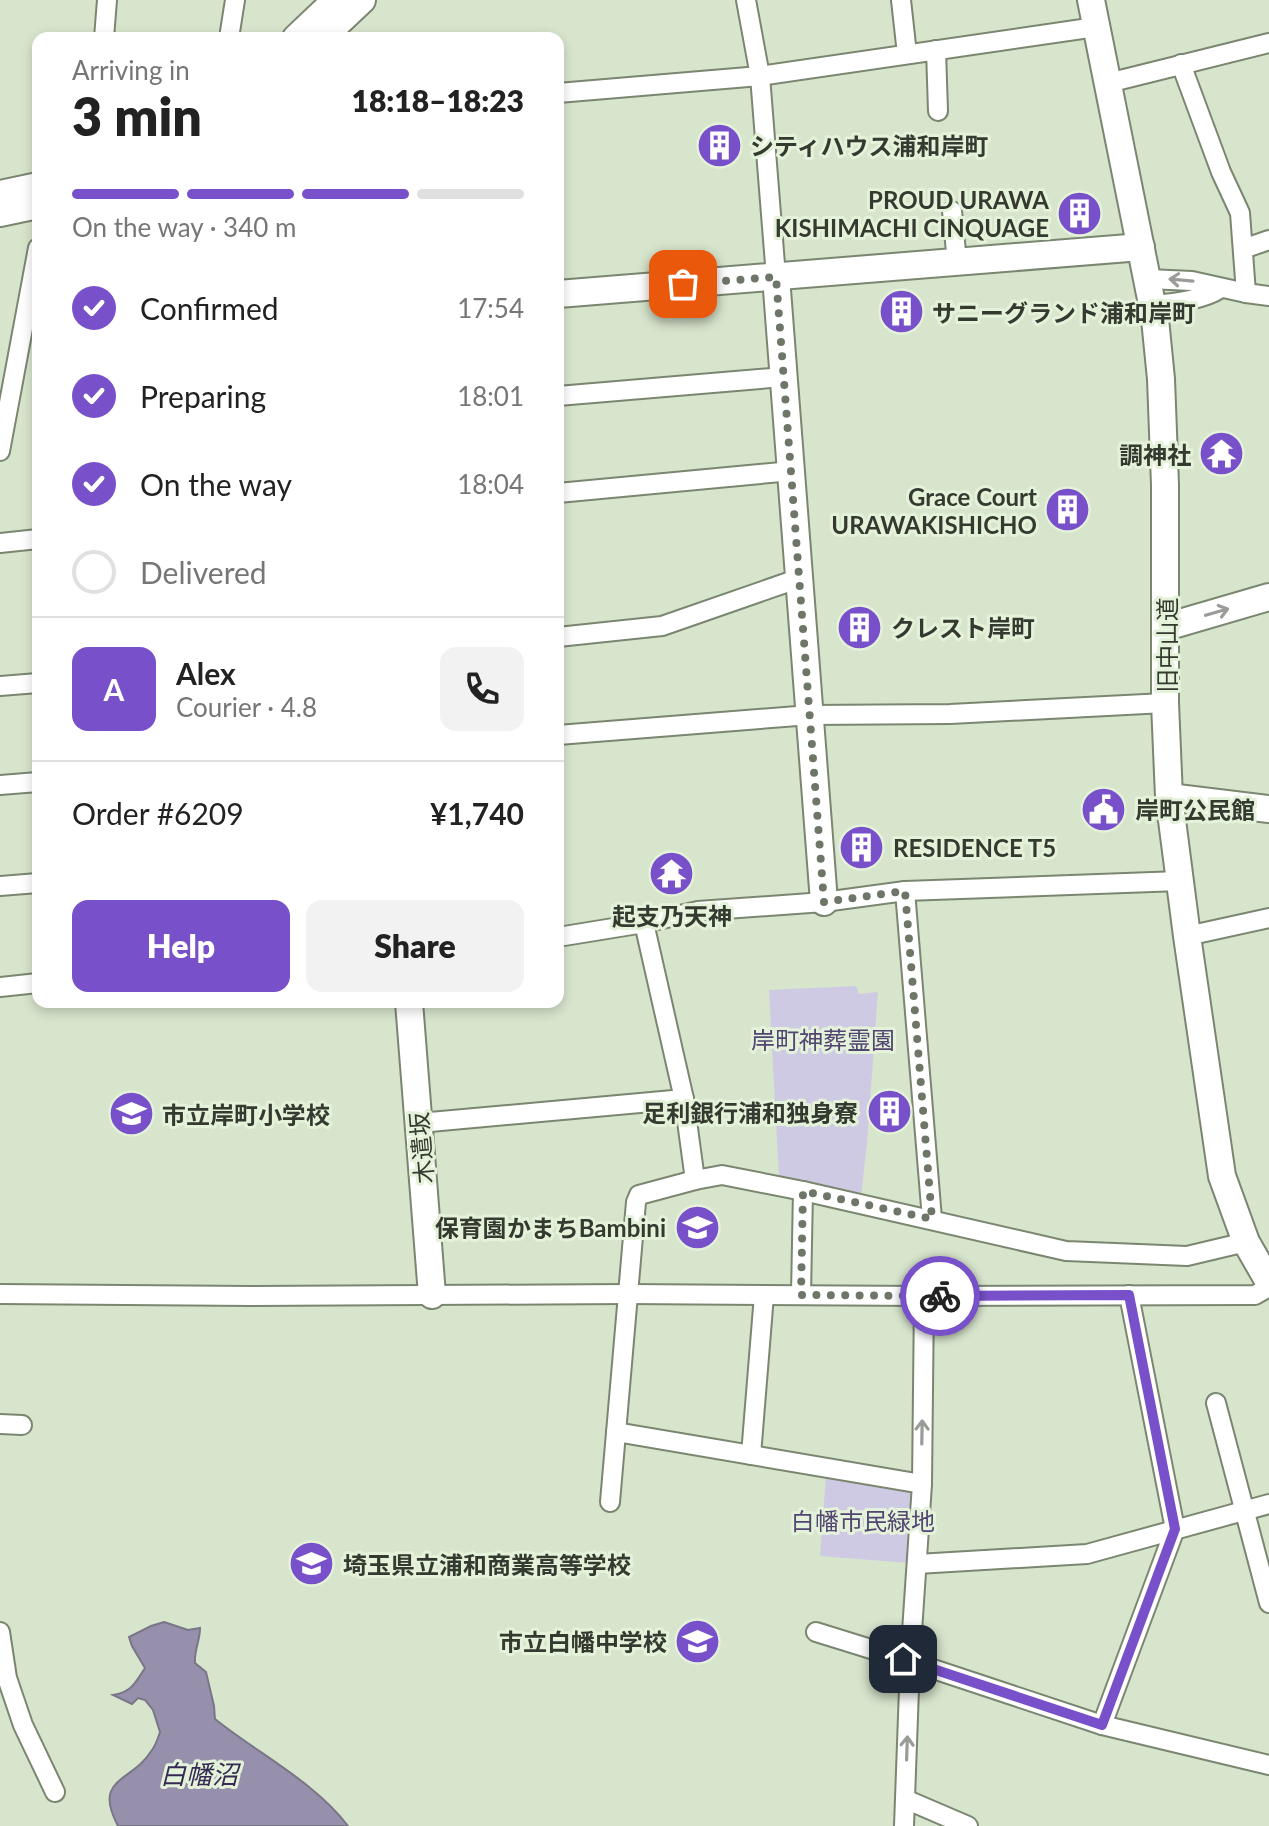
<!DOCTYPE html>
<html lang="en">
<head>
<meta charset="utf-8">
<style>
	body { margin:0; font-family:Lato,"Noto Sans JP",sans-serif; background:#f2f2f2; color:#222; height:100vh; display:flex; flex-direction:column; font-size:30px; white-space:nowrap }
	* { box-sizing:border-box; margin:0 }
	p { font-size:26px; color:#767676 }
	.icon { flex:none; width:44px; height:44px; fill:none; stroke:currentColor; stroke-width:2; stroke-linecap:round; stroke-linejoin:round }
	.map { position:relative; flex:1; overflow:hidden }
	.drawer { position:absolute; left:32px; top:32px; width:532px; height:976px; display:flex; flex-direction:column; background:#fff; border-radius:16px; box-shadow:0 4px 12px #0003 }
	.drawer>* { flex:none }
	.pin { position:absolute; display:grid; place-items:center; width:68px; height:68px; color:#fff; margin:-34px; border-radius:16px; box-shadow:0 4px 12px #0006 }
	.courier { position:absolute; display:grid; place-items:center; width:80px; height:80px; margin:-40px; border:6px solid #7850c9; border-radius:50%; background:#fff; color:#222; box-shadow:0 2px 10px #0007 }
	.overview em { font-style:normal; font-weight:800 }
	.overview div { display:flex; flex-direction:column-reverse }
	.overview { display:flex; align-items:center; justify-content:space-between; height:136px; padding:0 40px }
	h1 { font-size:52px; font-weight:800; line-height:60px }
	.bar { display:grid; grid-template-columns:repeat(4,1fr); gap:12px 8px; align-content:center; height:96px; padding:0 40px }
	.bar i { height:10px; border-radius:6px; background:#e0e0e0 }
	.bar .on { background:#7850c9 }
	.bar p { grid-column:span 4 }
	.line { display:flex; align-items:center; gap:20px; padding:0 40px; border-top:2px solid #e0e0e0 }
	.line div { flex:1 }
	.round { display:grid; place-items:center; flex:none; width:84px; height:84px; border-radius:16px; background:#f2f2f2 }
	ol { padding:0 40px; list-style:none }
	li { display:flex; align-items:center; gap:24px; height:88px }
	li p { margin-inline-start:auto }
	li .icon { padding:8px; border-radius:50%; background:#7850c9; color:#fff; stroke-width:4 }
	li:last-child { color:#767676 }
	li i { width:44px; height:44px; border:4px solid #e0e0e0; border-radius:50% }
	.button { display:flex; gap:16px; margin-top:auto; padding:16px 40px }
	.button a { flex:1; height:92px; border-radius:16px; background:#7850c9; color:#fff; font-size:32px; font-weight:800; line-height:92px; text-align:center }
	.button a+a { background:#f2f2f2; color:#222 }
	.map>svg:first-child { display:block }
	.green { fill:#cfcae4 }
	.water { fill:#9690ac; stroke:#797687; stroke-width:2 }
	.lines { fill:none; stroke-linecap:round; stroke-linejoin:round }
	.street-casing { stroke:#7a8670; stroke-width:22 }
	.secondary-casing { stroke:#7a8670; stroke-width:30 }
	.street { stroke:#fff; stroke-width:18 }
	.secondary { stroke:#fff; stroke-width:26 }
	.oneway { stroke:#9a9c98 }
	.done { stroke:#6e7668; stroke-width:8; stroke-dasharray:0 14.4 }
	.route { stroke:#7850c9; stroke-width:10 }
	.labels { text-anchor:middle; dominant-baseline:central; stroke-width:6; stroke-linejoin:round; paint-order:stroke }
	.poi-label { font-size:24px; font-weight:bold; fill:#353a31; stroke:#e5f2da; text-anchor:start }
	.street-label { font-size:24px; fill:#353a31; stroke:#e5f2da }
	.park-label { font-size:24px; fill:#514571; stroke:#e5f2da }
	.water-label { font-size:26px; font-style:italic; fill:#352a53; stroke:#e5f2da }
</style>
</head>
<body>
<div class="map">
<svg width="1269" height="1826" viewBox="0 0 1269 1826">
	<rect width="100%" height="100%" fill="#d8e5cd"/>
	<!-- green -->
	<g class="green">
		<path d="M 856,986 L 859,994 L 878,992 L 867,1143 L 861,1196 L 779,1178 L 769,990 Z"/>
		<path d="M 826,1475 L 915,1490 L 909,1563 L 820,1556 Z"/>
	</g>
	<!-- water -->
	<path class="water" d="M 164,1622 L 188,1630 L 200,1628 C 200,1641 194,1650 195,1663 L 206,1672 L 214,1706 L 215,1719 C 257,1753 315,1782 348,1826 L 118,1826 C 92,1777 132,1783 152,1750 C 156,1745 158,1738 160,1732 L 153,1710 L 145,1700 L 138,1698 L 132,1704 L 113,1695 C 132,1692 135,1683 145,1668 L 132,1646 L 129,1637 L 151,1626 Z"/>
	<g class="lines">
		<defs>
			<g id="street">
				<path d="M 746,0 L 760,76 L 776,277"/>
				<path d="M 901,0 L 907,54"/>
				<path d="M 104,38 L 107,0"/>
				<path d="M 229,38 L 235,0"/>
				<path d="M 936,50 L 938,111"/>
				<path d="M 1181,64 L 1221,172 L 1240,213 L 1246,293"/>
				<path d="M 1108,83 L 1269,43"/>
				<path d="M 558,93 L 760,76 L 1096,27"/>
				<path d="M 952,211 L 957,262"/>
				<path d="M 1243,249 L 1269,240"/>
				<path d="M 1148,279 L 1192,281 L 1246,293 L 1269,296"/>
				<path d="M 1153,305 C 1175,303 1203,300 1221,288"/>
				<path d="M 558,396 L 783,377"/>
				<path d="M 0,451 L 38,248"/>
				<path d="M 558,493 L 792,471"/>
				<path d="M 0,543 L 38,539"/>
				<path d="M 558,637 L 662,626 L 800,578"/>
				<path d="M 0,686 L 38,683"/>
				<path d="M 558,735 L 810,715 L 950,714 L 1165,703"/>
				<path d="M 0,785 L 38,782"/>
				<path d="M 0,886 L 38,883"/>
				<path d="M 905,891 L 932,1219"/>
				<path d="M 644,923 L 684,1099 L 695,1180"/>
				<path d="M 1187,936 L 1269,918"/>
				<path d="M 558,937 L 644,923 L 698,911 L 824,902 L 905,891 L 1180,881"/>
				<path d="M 0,987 L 38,983"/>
				<path d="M 419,1123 L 684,1099"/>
				<path d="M 0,1294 L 251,1296 L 627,1294 L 924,1296 L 1255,1295 L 1269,1287"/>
				<path d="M 801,1295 L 803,1191"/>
				<path d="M 1216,1403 L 1269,1603"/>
				<path d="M 0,1424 L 22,1425"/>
				<path d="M 616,1432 L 922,1484"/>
				<path d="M 751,1455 L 764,1295"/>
				<path d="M 610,1502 L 636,1202 L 639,1195 L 695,1180 L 722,1175 L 803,1191 L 1066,1251 L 1187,1256 L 1246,1242"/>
				<path d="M 917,1564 L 1087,1554 L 1269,1504"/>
				<path d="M 0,1632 L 7,1678 L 23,1725 L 55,1792"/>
				<path d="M 816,1632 L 903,1659 L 1102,1725 L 1269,1765"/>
				<path d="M 1102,1725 L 1175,1529 L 1129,1295"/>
				<path d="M 905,1799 L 968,1826"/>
				<path d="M 904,1826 L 910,1661 L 922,1484 L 924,1296"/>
			</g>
			<g id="secondary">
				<path d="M 1091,0 L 1155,319 L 1161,379 L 1165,485 L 1165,703 L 1169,797 L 1187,936 L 1222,1176 L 1246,1242 L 1269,1282"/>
				<path d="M 327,33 L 362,0"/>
				<path d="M 296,38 L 336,0"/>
				<path d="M 0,194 L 38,186"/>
				<path d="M 0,213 L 38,205"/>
				<path d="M 776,277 L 824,902"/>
				<path d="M 558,294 L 1141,247"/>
				<path d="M 1166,627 L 1269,597"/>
				<path d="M 1169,797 L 1269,809"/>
				<path d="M 409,1002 L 432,1295"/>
			</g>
		</defs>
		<!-- street casing -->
		<use href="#street" class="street-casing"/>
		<!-- secondary casing -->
		<use href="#secondary" class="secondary-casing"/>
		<!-- street -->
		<use href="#street" class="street"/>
		<!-- secondary -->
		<use href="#secondary" class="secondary"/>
	</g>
	<!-- one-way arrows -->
	<defs><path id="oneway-shaft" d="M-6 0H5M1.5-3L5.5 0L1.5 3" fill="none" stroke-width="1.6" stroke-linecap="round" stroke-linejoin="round" transform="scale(2)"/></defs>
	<g class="oneway">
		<use href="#oneway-shaft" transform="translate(1181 280) rotate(-175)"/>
		<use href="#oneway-shaft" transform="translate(1217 612) rotate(-16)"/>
		<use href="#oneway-shaft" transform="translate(922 1432) rotate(-89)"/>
		<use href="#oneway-shaft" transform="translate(907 1748) rotate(-88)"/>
	</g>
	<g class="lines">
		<!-- done -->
		<path class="done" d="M 683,284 L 776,277 L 824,902 L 905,891 L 932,1219 L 803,1191 L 801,1295 L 940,1296"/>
		<!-- route -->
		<path class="route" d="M 903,1659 L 1102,1725 L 1175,1529 L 1129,1295 L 940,1296"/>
	</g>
	<!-- icons -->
	<defs>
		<symbol id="building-disc" viewBox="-11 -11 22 22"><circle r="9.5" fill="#7850c9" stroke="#e5f2da"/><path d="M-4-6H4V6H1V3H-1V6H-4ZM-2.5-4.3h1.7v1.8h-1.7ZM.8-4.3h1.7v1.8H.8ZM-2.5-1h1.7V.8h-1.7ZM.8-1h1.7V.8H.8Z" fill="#fff"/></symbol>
		<symbol id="temple-disc" viewBox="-11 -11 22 22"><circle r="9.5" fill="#7850c9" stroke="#e5f2da"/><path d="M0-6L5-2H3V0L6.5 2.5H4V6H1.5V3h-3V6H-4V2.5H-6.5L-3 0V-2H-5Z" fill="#fff"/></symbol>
		<symbol id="civic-disc" viewBox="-11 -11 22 22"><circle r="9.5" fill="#7850c9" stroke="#e5f2da"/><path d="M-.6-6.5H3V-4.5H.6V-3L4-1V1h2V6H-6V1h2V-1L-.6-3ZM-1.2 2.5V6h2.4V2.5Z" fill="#fff"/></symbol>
		<symbol id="school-disc" viewBox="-11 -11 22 22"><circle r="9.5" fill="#7850c9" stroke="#e5f2da"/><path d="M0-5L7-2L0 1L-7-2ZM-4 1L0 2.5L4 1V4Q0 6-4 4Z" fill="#fff"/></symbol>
	</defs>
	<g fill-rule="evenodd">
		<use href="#building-disc" x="694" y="120" width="51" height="51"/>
		<use href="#building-disc" x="1054" y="188" width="51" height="51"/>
		<use href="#building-disc" x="876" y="286" width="51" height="51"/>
		<use href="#temple-disc" x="1196" y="428" width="51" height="51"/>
		<use href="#building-disc" x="1042" y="484" width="51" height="51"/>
		<use href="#building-disc" x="834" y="602" width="51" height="51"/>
		<use href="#civic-disc" x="1078" y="784" width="51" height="51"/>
		<use href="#building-disc" x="836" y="822" width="51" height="51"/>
		<use href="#temple-disc" x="646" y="848" width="51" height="51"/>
		<use href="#building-disc" x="864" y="1086" width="51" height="51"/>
		<use href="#school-disc" x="106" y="1088" width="51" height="51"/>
		<use href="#school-disc" x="672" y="1202" width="51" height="51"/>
		<use href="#school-disc" x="286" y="1538" width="51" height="51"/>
		<use href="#school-disc" x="672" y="1616" width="51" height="51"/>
	</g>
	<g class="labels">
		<!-- poi labels -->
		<g class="poi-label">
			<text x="750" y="145">シティハウス浦和岸町</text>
			<text x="1049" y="199" text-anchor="end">PROUD URAWA<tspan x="1049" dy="28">KISHIMACHI CINQUAGE</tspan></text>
			<text x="932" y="312">サニーグランド浦和岸町</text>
			<text x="1191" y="454" text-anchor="end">調神社</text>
			<text x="1037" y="496" text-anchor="end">Grace Court<tspan x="1037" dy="28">URAWAKISHICHO</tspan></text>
			<text x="891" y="627">クレスト岸町</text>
			<text x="1135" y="809">岸町公民館</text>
			<text x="893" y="847">RESIDENCE T5</text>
			<text x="672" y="915" text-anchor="middle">起支乃天神</text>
			<text x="858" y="1112" text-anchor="end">足利銀行浦和独身寮</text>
			<text x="162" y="1114">市立岸町小学校</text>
			<text x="666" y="1227" text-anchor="end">保育園かまちBambini</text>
			<text x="343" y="1564">埼玉県立浦和商業高等学校</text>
			<text x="667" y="1641" text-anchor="end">市立白幡中学校</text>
		</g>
		<!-- street labels -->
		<g class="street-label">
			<text transform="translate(1166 645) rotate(-90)">旧中山道</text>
			<text transform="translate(421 1148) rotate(-95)">木遣坂</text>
		</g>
		<!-- park labels -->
		<g class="park-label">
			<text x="823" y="1039">岸町神葬霊園</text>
			<text x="863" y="1520">白幡市民緑地</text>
		</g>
		<!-- water labels -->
		<g class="water-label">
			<text x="199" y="1774">白幡沼</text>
		</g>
	</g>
</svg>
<div class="pin" style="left:683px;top:284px;background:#ea580c"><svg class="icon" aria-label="bag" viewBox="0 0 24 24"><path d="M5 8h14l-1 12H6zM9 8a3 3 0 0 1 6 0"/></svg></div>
<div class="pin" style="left:903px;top:1659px;background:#1f2937"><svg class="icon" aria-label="home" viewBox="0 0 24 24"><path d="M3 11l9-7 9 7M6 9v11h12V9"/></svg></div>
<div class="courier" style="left:940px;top:1296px"><svg class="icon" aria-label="bike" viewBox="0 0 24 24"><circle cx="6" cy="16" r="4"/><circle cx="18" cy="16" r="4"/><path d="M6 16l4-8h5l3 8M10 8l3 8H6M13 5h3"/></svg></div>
<section class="drawer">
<div class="overview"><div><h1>3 min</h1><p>Arriving in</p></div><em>18:18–18:23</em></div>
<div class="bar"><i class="on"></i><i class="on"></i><i class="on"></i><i></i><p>On the way · 340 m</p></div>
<ol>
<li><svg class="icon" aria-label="check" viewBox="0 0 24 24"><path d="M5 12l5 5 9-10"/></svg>Confirmed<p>17:54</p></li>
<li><svg class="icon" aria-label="check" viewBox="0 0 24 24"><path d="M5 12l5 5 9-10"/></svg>Preparing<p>18:01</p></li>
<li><svg class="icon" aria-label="check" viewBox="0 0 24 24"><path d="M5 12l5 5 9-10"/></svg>On the way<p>18:04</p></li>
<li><i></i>Delivered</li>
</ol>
<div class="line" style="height:144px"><b class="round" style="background:#7850c9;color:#fff">A</b><div><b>Alex</b><p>Courier · 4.8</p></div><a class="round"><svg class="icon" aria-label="phone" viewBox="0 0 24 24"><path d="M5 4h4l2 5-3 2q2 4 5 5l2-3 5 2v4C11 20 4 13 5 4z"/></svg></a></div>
<div class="line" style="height:104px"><div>Order #6209</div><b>¥1,740</b></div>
<div class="button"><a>Help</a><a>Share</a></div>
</section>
</div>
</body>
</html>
